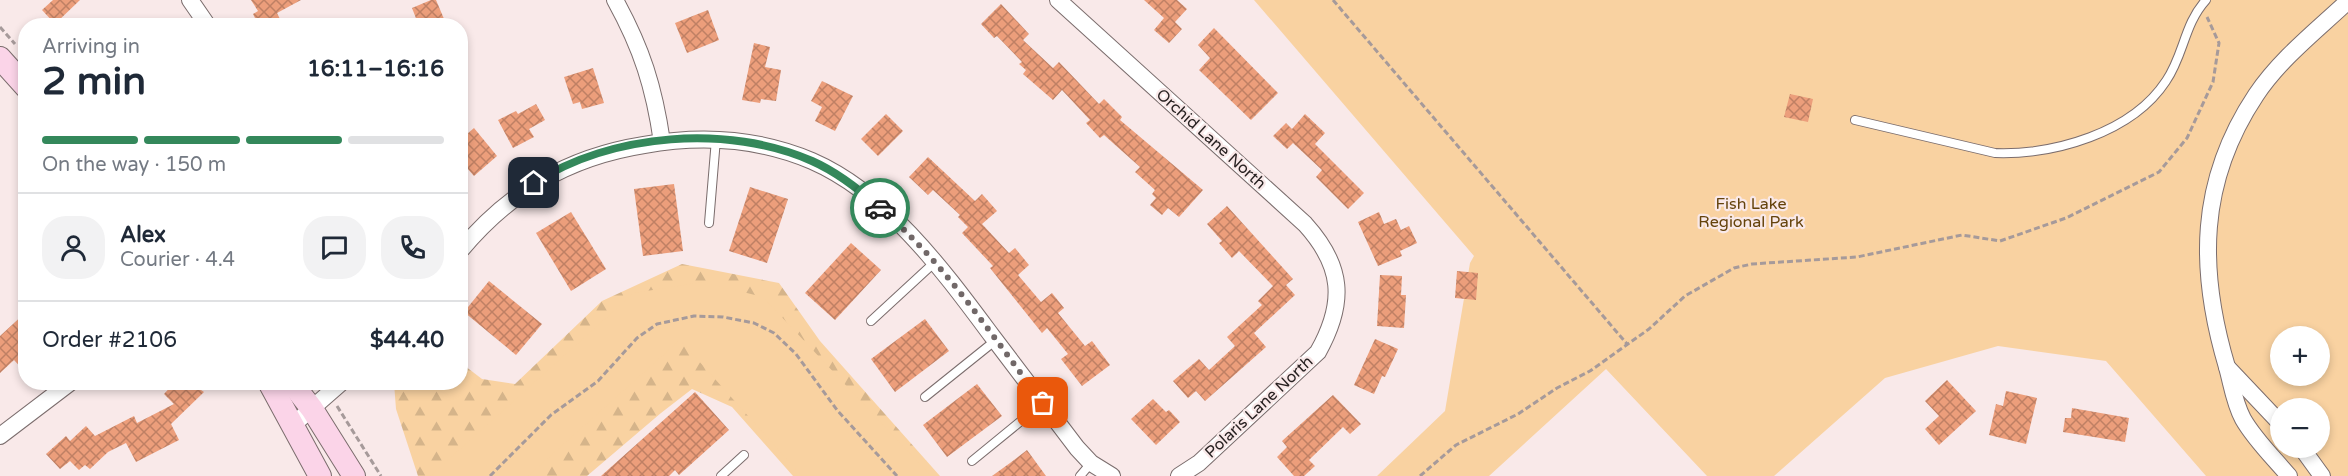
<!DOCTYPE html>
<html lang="en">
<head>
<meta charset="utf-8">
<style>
	body { margin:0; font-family:"Varela Round",sans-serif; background:#f2f2f3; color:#1f2937; height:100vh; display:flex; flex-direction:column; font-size:22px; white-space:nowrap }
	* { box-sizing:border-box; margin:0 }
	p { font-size:20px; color:#747a83 }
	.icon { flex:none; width:33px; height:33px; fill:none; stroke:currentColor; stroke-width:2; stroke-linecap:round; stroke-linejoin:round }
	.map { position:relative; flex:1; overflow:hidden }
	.drawer { position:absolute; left:18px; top:18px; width:450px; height:372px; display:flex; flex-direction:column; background:#fff; border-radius:24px; box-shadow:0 3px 9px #0003 }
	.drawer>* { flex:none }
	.buttons { position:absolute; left:2270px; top:326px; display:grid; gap:12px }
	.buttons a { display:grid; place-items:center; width:60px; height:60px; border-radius:50%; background:#fff; box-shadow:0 3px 9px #0003; font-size:30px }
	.pin { position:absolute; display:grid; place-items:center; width:51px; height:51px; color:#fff; margin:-26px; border-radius:12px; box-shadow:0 3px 9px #0006 }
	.courier { position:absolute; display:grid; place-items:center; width:60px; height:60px; margin:-30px; border:4px solid #34885b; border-radius:50%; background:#fff; color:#222; box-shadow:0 2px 8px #0007 }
	.overview em { font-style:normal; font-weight:700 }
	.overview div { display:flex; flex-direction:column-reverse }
	.overview { display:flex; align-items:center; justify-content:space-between; height:102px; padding:0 24px }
	h1 { font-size:39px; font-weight:700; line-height:45px }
	.bar { display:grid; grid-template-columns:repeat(4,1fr); gap:9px 6px; align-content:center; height:72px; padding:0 24px }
	.bar i { height:8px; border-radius:4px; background:#e0e1e3 }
	.bar .selected { background:#34885b }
	.bar p { grid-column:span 4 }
	.line { display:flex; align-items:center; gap:15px; padding:0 24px; border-top:2px solid #e0e1e3 }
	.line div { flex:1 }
	.round { display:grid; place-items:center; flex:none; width:63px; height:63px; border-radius:24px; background:#f2f2f3 }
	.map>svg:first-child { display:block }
	.forest { fill:url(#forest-firs) }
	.park { fill:#f9d2a1; fill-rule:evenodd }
	.building { fill:url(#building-cross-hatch) }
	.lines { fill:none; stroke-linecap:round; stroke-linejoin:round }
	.lane-casing { stroke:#7b6d6d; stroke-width:10 }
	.street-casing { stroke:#7b6d6d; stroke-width:18 }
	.secondary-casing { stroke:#7b6d6d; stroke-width:24 }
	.path { stroke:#a69a9a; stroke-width:3; stroke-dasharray:6 3; stroke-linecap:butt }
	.lane { stroke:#fff; stroke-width:8 }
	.street { stroke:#fff; stroke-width:16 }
	.secondary { stroke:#fbd4e8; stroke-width:22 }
	.done { stroke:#716868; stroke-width:6; stroke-dasharray:0 10.8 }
	.route { stroke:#34885b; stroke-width:8 }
	.labels { text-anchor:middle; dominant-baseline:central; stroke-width:4.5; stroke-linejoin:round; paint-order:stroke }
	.street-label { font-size:16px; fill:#282222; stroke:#f9e9e9 }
	.park-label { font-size:16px; fill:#65430c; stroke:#f9e9e9 }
</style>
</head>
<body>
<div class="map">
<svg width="2348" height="476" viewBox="0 0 2348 476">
	<defs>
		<pattern id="forest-firs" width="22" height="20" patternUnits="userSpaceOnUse" patternTransform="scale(1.5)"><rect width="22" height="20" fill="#f9d2a1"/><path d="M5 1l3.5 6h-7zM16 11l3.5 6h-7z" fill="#d5b48a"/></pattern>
		<pattern id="building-cross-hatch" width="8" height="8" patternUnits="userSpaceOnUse" patternTransform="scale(1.5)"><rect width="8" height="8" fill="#ec9e7b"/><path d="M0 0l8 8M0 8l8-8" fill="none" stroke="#bf8064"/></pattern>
	</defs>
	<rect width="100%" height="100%" fill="#f9e9e9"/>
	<!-- forest -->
	<path class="forest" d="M 682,264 L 779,283 L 820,341 L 940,476 L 793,476 L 732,407 L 692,389 L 661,413 L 587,476 L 418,476 L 396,409 L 394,383 L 460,382 L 461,363 L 482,379 L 515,384 L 602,301 Z"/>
	<!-- park -->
	<g class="park">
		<path d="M 1254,0 L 2348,0 L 2348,476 L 2206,476 L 2106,361 L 1998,346 L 1885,378 L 1774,476 L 1707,476 L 1606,369 L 1489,476 L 1377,476 L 1445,411 L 1470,263 L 1474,256 ZM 2280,336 L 2319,336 L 2319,375 L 2280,375 ZM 2280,408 L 2319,408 L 2319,447 L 2280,447 Z"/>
		<path d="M 703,282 L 763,297 L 931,476 L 802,476 L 680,340 L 528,476 L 430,476 L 634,293 Z"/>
	</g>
	<!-- building -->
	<g class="building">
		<path d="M 53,0 L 80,0 L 55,24 L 42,10 Z"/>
		<path d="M 251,0 L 301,0 L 277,13 L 280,19 L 269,26 L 259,26 L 253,14 L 258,11 Z"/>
		<path d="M 431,0 L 436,0 L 447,26 L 419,26 L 412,8 Z"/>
		<path d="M 1144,0 L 1177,0 L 1187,9 L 1175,22 L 1182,29 L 1169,43 L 1154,30 L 1164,18 Z"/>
		<path d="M 1001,4 L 1029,34 L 1023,40 L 1053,68 L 1059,62 L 1099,104 L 1104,99 L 1122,117 L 1120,120 L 1203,190 L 1179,217 L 1168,208 L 1162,215 L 1150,205 L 1156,198 L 1152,194 L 1155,190 L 1135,172 L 1140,167 L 1104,135 L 1100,138 L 1086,123 L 1090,120 L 1062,90 L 1053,100 L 1023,74 L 1026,70 L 1019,64 L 1022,62 L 997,36 L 994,38 L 981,24 Z"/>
		<path d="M 708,10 L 719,40 L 687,53 L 675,23 Z"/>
		<path d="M 1214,28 L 1278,93 L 1251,120 L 1199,70 L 1210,58 L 1198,45 Z"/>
		<path d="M 754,43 L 770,47 L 765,67 L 781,70 L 776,101 L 761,99 L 760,103 L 742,100 Z"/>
		<path d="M 593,68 L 604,103 L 582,109 L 580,102 L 573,104 L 564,77 Z"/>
		<path d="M 822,81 L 853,96 L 835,131 L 815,121 L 822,107 L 811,101 Z"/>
		<path d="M 1790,94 L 1813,99 L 1808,122 L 1784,117 Z"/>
		<path d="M 536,104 L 545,120 L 529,129 L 534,137 L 513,148 L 498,120 L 516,111 L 518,114 Z"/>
		<path d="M 886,114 L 903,131 L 878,156 L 861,139 Z"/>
		<path d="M 1305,114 L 1325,133 L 1315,144 L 1364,193 L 1348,209 L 1316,177 L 1322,170 L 1293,143 L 1287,149 L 1273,136 L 1286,123 L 1292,129 Z"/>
		<path d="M 474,128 L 497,156 L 474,176 L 460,160 L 460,140 Z"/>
		<path d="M 928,157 L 975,201 L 982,194 L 997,211 L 982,224 L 1009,253 L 1015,248 L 1029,265 L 1018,275 L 1041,302 L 1052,293 L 1064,308 L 1058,313 L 1085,346 L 1092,341 L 1110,365 L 1082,386 L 1061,359 L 1068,354 L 1047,328 L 1042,333 L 990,268 L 993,266 L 962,233 L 968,227 L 958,217 L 960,215 L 933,190 L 928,195 L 909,177 Z"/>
		<path d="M 674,184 L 683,251 L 643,256 L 634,189 Z"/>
		<path d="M 750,187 L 788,199 L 767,263 L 729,251 Z"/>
		<path d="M 1227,206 L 1293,279 L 1286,285 L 1295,295 L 1254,333 L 1266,347 L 1205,401 L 1196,391 L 1188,398 L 1173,381 L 1199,359 L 1209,370 L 1235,346 L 1227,337 L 1262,305 L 1258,301 L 1273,286 L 1239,251 L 1232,258 L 1219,243 L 1222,241 L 1207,224 Z"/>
		<path d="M 571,212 L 606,269 L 571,291 L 536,233 Z"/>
		<path d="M 1379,212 L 1384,224 L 1396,219 L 1401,230 L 1409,226 L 1417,243 L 1400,251 L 1402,256 L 1378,266 L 1358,222 Z"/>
		<path d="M 851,243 L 881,270 L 835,320 L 805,293 Z"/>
		<path d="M 1457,271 L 1478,273 L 1476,300 L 1455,298 Z"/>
		<path d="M 1380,275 L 1402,276 L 1401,295 L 1406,295 L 1404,328 L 1377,326 Z"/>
		<path d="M 489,281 L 542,324 L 516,355 L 464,312 Z"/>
		<path d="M 26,312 L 26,373 L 14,360 L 0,373 L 0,336 Z"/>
		<path d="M 925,319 L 949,351 L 895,392 L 871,359 Z"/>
		<path d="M 1375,339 L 1398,349 L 1385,377 L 1382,376 L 1374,394 L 1354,385 Z"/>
		<path d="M 1947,380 L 1976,411 L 1939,445 L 1925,429 L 1939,416 L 1925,401 Z"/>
		<path d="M 175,382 L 208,382 L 201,390 L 204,392 L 171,424 L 179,440 L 136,462 L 126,443 L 108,452 L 90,469 L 85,465 L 79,470 L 70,461 L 60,469 L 46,454 L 66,436 L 70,441 L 86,426 L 95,436 L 134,416 L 137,423 L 174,404 L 164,394 Z"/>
		<path d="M 977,384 L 1002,416 L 947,457 L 923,425 Z"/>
		<path d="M 2006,391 L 2037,398 L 2026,444 L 1989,435 L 1996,404 L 2003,406 Z"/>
		<path d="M 695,392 L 729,430 L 679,475 L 675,470 L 669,476 L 601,476 Z"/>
		<path d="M 1333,395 L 1361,424 L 1350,434 L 1343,427 L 1309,460 L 1315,466 L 1304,476 L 1294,476 L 1277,457 L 1287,447 L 1282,441 Z"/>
		<path d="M 1153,399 L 1166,412 L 1169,410 L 1180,422 L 1156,445 L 1131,419 Z"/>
		<path d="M 2072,408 L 2129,418 L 2125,442 L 2063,432 L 2065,418 L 2071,418 Z"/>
		<path d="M 1027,450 L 1046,476 L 992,476 L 1010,463 Z"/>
	</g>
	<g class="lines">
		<defs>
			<g id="lane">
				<path d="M 1855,120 L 1995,153 C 2054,155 2132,133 2166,81 C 2184,55 2184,24 2206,0"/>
				<path d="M 709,223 L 716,139"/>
				<path d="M 871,321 L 935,262"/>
				<path d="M 925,397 L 996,340"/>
				<path d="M 972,461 L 1043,403"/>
				<path d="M 721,476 L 744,455"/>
				<path d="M 1080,476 L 1091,463"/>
			</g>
			<g id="street">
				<path d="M 190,0 L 208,26"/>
				<path d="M 615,0 C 642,49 654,87 662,142"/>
				<path d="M 1058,0 L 1305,224 C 1343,266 1346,302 1318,352 L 1199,463 L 1179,476"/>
				<path d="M 460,251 C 509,192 568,157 644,145 C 701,135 758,138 812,161 C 888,194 945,273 992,336 C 1021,374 1049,411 1077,448 L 1091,463 L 1112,476"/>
				<path d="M 2227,367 L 2280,423"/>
				<path d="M 294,424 L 342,382"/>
				<path d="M 0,436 L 71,382"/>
				<path d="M 2301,447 L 2322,476"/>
				<path d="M 2289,476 C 2273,457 2255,440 2243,419 C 2234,402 2232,385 2227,367 C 2198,270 2198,182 2256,95 C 2280,59 2316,31 2348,1"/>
			</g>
			<g id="secondary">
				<path d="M 0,58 L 26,87"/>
				<path d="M 269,382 L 320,476"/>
				<path d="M 291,382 L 312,409 L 354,476"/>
			</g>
		</defs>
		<!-- lane casing -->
		<use href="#lane" class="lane-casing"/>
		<!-- street casing -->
		<use href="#street" class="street-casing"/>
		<!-- secondary casing -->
		<use href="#secondary" class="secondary-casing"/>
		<!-- path -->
		<g class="path">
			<path d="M 1333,0 L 1627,344"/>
			<path d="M 0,27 L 15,44"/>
			<path d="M 337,406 L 381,476"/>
			<path d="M 490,476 L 551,415 L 598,381 L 637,338 L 657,324 L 694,316 L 723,317 L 754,323 L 774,333 L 796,354 L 837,410 L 897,476"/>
			<path d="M 1420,476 L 1456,445 L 1518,414 L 1557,388 L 1590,371 L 1649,329 L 1685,296 L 1734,268 L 1752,264 L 1857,257 L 1962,235 L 2000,241 L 2066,218 L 2159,172 L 2187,138 L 2213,82 L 2219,43 L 2207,17"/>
		</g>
		<!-- lane -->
		<use href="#lane" class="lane"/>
		<!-- street -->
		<use href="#street" class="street"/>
		<!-- secondary -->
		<use href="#secondary" class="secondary"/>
	</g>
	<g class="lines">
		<!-- done -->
		<path class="done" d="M 880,208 C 945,263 992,336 1043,403"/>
		<!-- route -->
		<path class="route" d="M 534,183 C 612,133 728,124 812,161 C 837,172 860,190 880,208"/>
	</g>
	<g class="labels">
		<!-- street labels -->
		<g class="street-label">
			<text transform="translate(1211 139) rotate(42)">Orchid Lane North</text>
			<text transform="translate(1259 407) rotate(-43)">Polaris Lane North</text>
		</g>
		<!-- park labels -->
		<g class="park-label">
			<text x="1751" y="204">Fish Lake<tspan x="1751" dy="18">Regional Park</tspan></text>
		</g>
	</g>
</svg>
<div class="buttons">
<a>+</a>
<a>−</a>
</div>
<div class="pin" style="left:1043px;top:403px;background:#ea580c"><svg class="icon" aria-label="bag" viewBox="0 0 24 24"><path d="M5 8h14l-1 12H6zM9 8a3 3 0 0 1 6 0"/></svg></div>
<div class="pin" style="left:534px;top:183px;background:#1f2937"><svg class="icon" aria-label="home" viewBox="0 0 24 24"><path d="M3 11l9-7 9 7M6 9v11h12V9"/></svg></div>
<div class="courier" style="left:880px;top:208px"><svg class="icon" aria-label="car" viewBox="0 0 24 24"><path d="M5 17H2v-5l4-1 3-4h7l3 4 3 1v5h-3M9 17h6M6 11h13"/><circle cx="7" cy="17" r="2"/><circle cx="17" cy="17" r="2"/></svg></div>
<section class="drawer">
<div class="overview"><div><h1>2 min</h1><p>Arriving in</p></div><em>16:11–16:16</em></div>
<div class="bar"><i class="selected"></i><i class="selected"></i><i class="selected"></i><i></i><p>On the way · 150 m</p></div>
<div class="line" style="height:108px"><a class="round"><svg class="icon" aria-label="person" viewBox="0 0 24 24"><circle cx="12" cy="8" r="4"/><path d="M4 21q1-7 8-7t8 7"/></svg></a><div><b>Alex</b><p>Courier · 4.4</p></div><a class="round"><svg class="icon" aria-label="chat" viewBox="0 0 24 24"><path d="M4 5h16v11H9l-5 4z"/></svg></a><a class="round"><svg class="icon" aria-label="phone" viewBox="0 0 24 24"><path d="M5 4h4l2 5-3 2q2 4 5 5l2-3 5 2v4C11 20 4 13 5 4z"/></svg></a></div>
<div class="line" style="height:78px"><div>Order #2106</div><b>$44.40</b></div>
</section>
</div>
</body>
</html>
